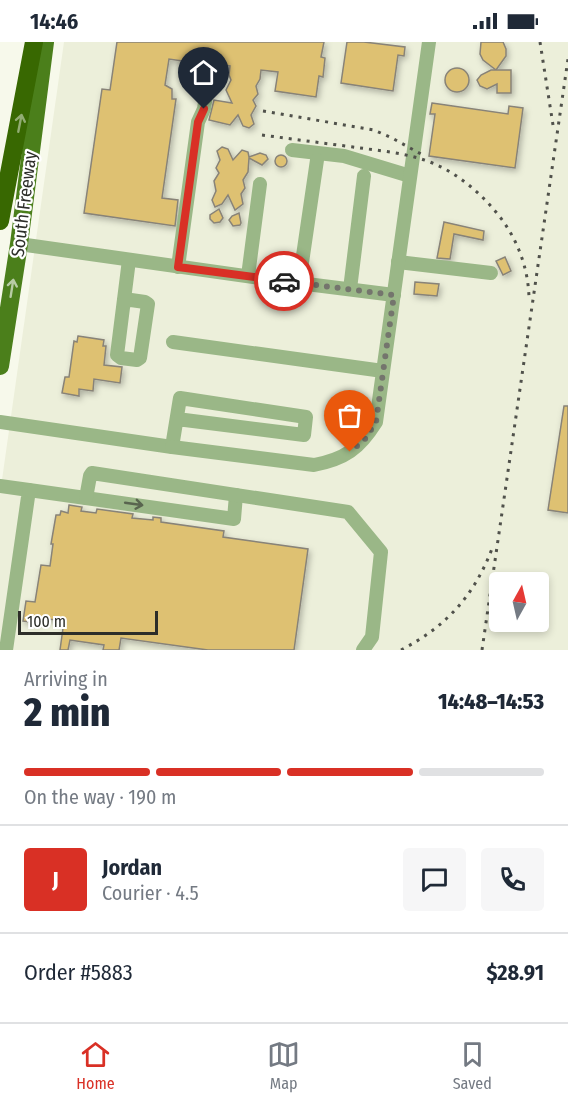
<!DOCTYPE html>
<html lang="en">
<head>
<meta charset="utf-8">
<style>
	body { margin:0; font-family:"Fira Sans Condensed",sans-serif; background:#f6f6f7; color:#1f2937; height:100vh; display:flex; flex-direction:column; font-size:22px; white-space:nowrap }
	* { box-sizing:border-box; margin:0 }
	p { font-size:20px; color:#747a83 }
	.icon { flex:none; width:33px; height:33px; fill:none; stroke:currentColor; stroke-width:2; stroke-linecap:round; stroke-linejoin:round }
	.map { position:relative; height:608px; overflow:hidden }
	.details { display:flex; flex-direction:column; background:#fff; flex:1 }
	.details>* { flex:none }
	.needle { width:39px; rotate:8deg }
	.tools { position:absolute; left:489px; top:530px; display:grid; gap:12px }
	.tools a { display:grid; place-items:center; width:60px; height:60px; border-radius:6px; background:#fff; box-shadow:0 3px 9px #0003; font-size:30px }
	.scale { position:absolute; left:18px; bottom:15px; width:140px; box-sizing:border-box; padding-left:6px; border:3px solid #2d2e29; border-top:0; font-size:16px; line-height:21px; white-space:nowrap; color:#2d2e29; -webkit-text-stroke:4px #fff; paint-order:stroke }
	.pin { position:absolute; display:grid; place-items:center; width:51px; height:51px; color:#fff; margin:-62px -26px; border-radius:50% 50% 50% 0; rotate:-45deg; box-shadow:0 0 6px #0007 }
	.pin .icon { rotate:45deg }
	.courier { position:absolute; display:grid; place-items:center; width:60px; height:60px; margin:-30px; border:4px solid #d93025; border-radius:50%; background:#fff; color:#222; box-shadow:0 2px 8px #0007 }
	.head em { font-style:normal; font-weight:800 }
	.head div { display:flex; flex-direction:column-reverse }
	.head { display:flex; align-items:center; justify-content:space-between; height:102px; padding:0 24px }
	h1 { font-size:39px; font-weight:800; line-height:45px }
	.bar { display:grid; grid-template-columns:repeat(4,1fr); gap:9px 6px; align-content:center; height:72px; padding:0 24px }
	.bar i { height:8px; border-radius:4px; background:#e0e1e3 }
	.bar .selected { background:#d93025 }
	.bar p { grid-column:span 4 }
	.line { display:flex; align-items:center; gap:15px; padding:0 24px; border-top:2px solid #e0e1e3 }
	.line div { flex:1 }
	.round { display:grid; place-items:center; flex:none; width:63px; height:63px; border-radius:6px; background:#f6f6f7 }
	.status { display:flex; justify-content:space-between; align-items:center; height:42px; padding:0 30px; background:#fff; direction:ltr }
	.status svg { height:16px; fill:currentColor }
	.dock { display:flex; justify-content:space-around; align-items:center; height:84px; border-top:2px solid #e0e1e3; background:#fff; font-size:16px; color:#747a83 }
	.dock a { display:grid; justify-items:center; gap:3px }
	.dock .selected { color:#d93025 }
	.map>svg:first-child { display:block }
	.built { fill:#ecefda; fill-rule:evenodd }
	.building { fill:#dec172; stroke:#888378; stroke-width:1.5; filter:url(#shadow) }
	.lines { fill:none; stroke-linecap:round; stroke-linejoin:round }
	.minor { stroke:#9ab787; stroke-width:14 }
	.major { stroke:#4b7f1b; stroke-width:18 }
	.highway { stroke:#386801; stroke-width:18 }
	.rail { stroke:#50514b; stroke-width:3; stroke-dasharray:3 6; stroke-linecap:butt }
	.oneway { stroke:#92ac73 }
	.oneway2 { stroke:#b7cca4 }
	.oneway3 { stroke:#59654f }
	.done { stroke:#74756d; stroke-width:6; stroke-dasharray:0 10.8 }
	.route { stroke:#d93025; stroke-width:8 }
	.labels { text-anchor:middle; dominant-baseline:central; stroke-width:4.5; stroke-linejoin:round; paint-order:stroke }
	.street-label { font-size:18px; fill:#2d2e29; stroke:#fff }
</style>
</head>
<body>
<div class="status"><b>14:46</b><svg viewBox="0 0 49 12"><path d="M0 12V9h3v3zM5 12V6h3v6zM10 12V3h3v9zM15 12V0h3v12zM26 1h20v11H26zM47 4h2v5h-2z"/></svg></div>
<div class="map">
<svg width="568" height="608" viewBox="0 0 568 608">
	<defs>
		<filter id="shadow"><feDropShadow dx="2" dy="3" stdDeviation="3" flood-color="#0004"/></filter>
	</defs>
	<rect width="100%" height="100%" fill="#f7f9eb"/>
	<!-- built -->
	<path class="built" d="M 64,0 L 568,0 L 568,608 L 0,608 L 0,452 ZM 500,540 L 538,540 L 538,579 L 500,579 Z"/>
	<!-- building -->
	<g class="building">
		<path d="M 117,0 L 324,0 L 321,15 L 325,16 L 323,35 L 319,34 L 316,55 L 275,49 L 278,30 L 261,28 L 260,37 L 256,44 L 258,52 L 253,58 L 256,64 L 251,73 L 254,82 L 249,86 L 243,84 L 238,73 L 230,83 L 209,78 L 214,58 L 232,61 L 226,48 L 231,38 L 229,33 L 230,24 L 211,21 L 209,37 L 203,38 L 199,37 L 201,27 L 188,26 L 189,20 L 169,17 L 165,43 L 172,47 L 172,57 L 176,57 L 162,156 L 178,158 L 175,184 L 84,171 L 102,47 L 110,48 Z"/>
		<path d="M 347,0 L 364,0 L 405,5 L 404,14 L 398,13 L 393,49 L 341,41 Z"/>
		<path d="M 481,0 L 503,0 L 506,7 L 506,14 L 496,28 L 483,18 L 480,12 Z"/>
		<circle cx="457" cy="38" r="12"/>
		<path d="M 491,28 L 511,28 L 511,51 L 497,51 L 497,42 L 487,47 L 480,44 L 477,38 L 481,33 Z"/>
		<path d="M 432,61 L 508,72 L 509,64 L 523,66 L 515,126 L 429,114 L 435,72 L 430,72 Z"/>
		<path d="M 222,105 L 228,107 L 233,118 L 242,108 L 248,110 L 249,115 L 260,111 L 266,113 L 268,117 L 262,123 L 249,116 L 248,130 L 243,138 L 245,146 L 241,152 L 243,162 L 235,168 L 228,153 L 222,162 L 215,165 L 212,158 L 216,149 L 214,139 L 219,131 L 216,126 L 220,118 L 217,109 Z"/>
		<circle cx="281" cy="119" r="6"/>
		<path d="M 219,167 L 223,176 L 220,180 L 214,181 L 210,177 L 210,173 Z"/>
		<path d="M 239,171 L 241,181 L 240,183 L 233,184 L 229,178 L 232,174 Z"/>
		<path d="M 444,180 L 484,189 L 483,198 L 454,192 L 450,217 L 437,216 Z"/>
		<path d="M 505,215 L 511,229 L 503,233 L 496,219 Z"/>
		<path d="M 415,240 L 439,242 L 437,254 L 414,252 Z"/>
		<path d="M 78,294 L 104,298 L 103,304 L 106,304 L 104,323 L 122,325 L 120,341 L 94,337 L 93,349 L 79,347 L 79,354 L 62,351 L 65,335 L 69,335 L 74,299 L 77,300 Z"/>
		<path d="M 564,364 L 568,364 L 568,471 L 548,468 Z"/>
		<path d="M 69,463 L 82,465 L 81,469 L 96,471 L 97,467 L 133,472 L 132,476 L 153,478 L 153,475 L 161,476 L 161,480 L 224,489 L 223,495 L 308,507 L 294,608 L 208,608 L 121,596 L 119,608 L 103,608 L 104,603 L 70,598 L 68,608 L 60,608 L 64,579 L 40,576 L 39,581 L 23,579 L 26,559 L 35,560 L 41,523 L 50,524 L 53,502 L 51,502 L 56,473 L 60,473 L 61,469 L 68,471 Z"/>
	</g>
	<g class="lines">
		<!-- minor -->
		<g class="minor">
			<path d="M 292,108 L 344,114 L 410,134"/>
			<path d="M 19,202 L 267,237 L 394,253"/>
			<path d="M 398,220 L 491,231"/>
			<path d="M 178,225 L 198,80 L 204,67 L 207,46"/>
			<path d="M 248,234 L 260,142"/>
			<path d="M 299,241 L 317,118"/>
			<path d="M 350,247 L 364,134"/>
			<path d="M 124,257 L 145,260 L 148,262 L 140,316 L 137,318 L 121,316 L 117,313 L 129,218"/>
			<path d="M 173,300 L 383,329"/>
			<path d="M 0,380 L 172,405 L 180,356 L 306,375 L 304,393 L 177,377"/>
			<path d="M 172,405 L 314,423 C 345,417 359,407 376,380 L 429,0"/>
			<path d="M 0,444 L 29,448 L 6,608"/>
			<path d="M 29,448 L 234,477 L 236,453"/>
			<path d="M 86,456 L 90,434 L 92,431 L 348,470 L 381,510 L 372,595 L 363,608"/>
		</g>
		<!-- major -->
		<path class="major" d="M 0,324 L 19,202 L 45,0"/>
		<!-- highway -->
		<path class="highway" d="M 0,179 L 34,0"/>
		<!-- rail -->
		<g class="rail">
			<path d="M 540,0 L 553,83"/>
			<path d="M 263,69 L 374,88 L 392,96 L 421,112"/>
			<path d="M 262,93 C 292,97 322,101 353,105 C 381,109 411,111 437,123 C 463,135 486,156 503,179 C 519,202 528,227 529,255"/>
			<path d="M 401,608 C 447,584 475,553 493,504"/>
			<path d="M 482,608 L 568,17"/>
		</g>
	</g>
	<!-- one-way arrows -->
	<defs><path id="oneway-shaft" d="M-6 0H5M1.5-3L5.5 0L1.5 3" fill="none" stroke-width="1.6" stroke-linecap="round" stroke-linejoin="round" transform="scale(1.5)"/></defs>
	<use class="oneway" href="#oneway-shaft" transform="translate(20 81) rotate(-79)"/>
	<use class="oneway2" href="#oneway-shaft" transform="translate(12 246) rotate(-81)"/>
	<use class="oneway3" href="#oneway-shaft" transform="translate(134 462) rotate(8)"/>
	<g class="lines">
		<!-- done -->
		<path class="done" d="M 284,239 L 394,253 L 376,380 L 365,397 L 350,410"/>
		<!-- route -->
		<path class="route" d="M 204,67 L 198,80 L 178,225 L 284,239"/>
	</g>
	<g class="labels">
		<!-- street labels -->
		<g class="street-label">
			<text transform="translate(24 162) rotate(-83)">South Freeway</text>
		</g>
	</g>
</svg>
<div class="tools">
<a><svg class="needle" viewBox="-14 -14 28 28"><path d="M0-13l5 13h-10z" fill="#e53935"/><path d="M0 13l5-13h-10z" fill="#747a83"/></svg></a>
</div>
<div class="scale">100 m</div>
<div class="pin" style="left:350px;top:410px;background:#ea580c"><svg class="icon" aria-label="bag" viewBox="0 0 24 24"><path d="M5 8h14l-1 12H6zM9 8a3 3 0 0 1 6 0"/></svg></div>
<div class="pin" style="left:204px;top:67px;background:#1f2937"><svg class="icon" aria-label="home" viewBox="0 0 24 24"><path d="M3 11l9-7 9 7M6 9v11h12V9"/></svg></div>
<div class="courier" style="left:284px;top:239px"><svg class="icon" aria-label="car" viewBox="0 0 24 24"><path d="M5 17H2v-5l4-1 3-4h7l3 4 3 1v5h-3M9 17h6M6 11h13"/><circle cx="7" cy="17" r="2"/><circle cx="17" cy="17" r="2"/></svg></div>
</div>
<section class="details">
<div class="head"><div><h1>2 min</h1><p>Arriving in</p></div><em>14:48–14:53</em></div>
<div class="bar"><i class="selected"></i><i class="selected"></i><i class="selected"></i><i></i><p>On the way · 190 m</p></div>
<div class="line" style="height:108px"><b class="round" style="background:#d93025;color:#fff">J</b><div><b>Jordan</b><p>Courier · 4.5</p></div><a class="round"><svg class="icon" aria-label="chat" viewBox="0 0 24 24"><path d="M4 5h16v11H9l-5 4z"/></svg></a><a class="round"><svg class="icon" aria-label="phone" viewBox="0 0 24 24"><path d="M5 4h4l2 5-3 2q2 4 5 5l2-3 5 2v4C11 20 4 13 5 4z"/></svg></a></div>
<div class="line" style="height:78px"><div>Order #5883</div><b>$28.91</b></div>
</section>
<nav class="dock">
<a class="selected"><svg class="icon" aria-label="home" viewBox="0 0 24 24"><path d="M3 11l9-7 9 7M6 9v11h12V9"/></svg>Home</a>
<a><svg class="icon" aria-label="map" viewBox="0 0 24 24"><path d="M3 6l6-2 6 2 6-2v14l-6 2-6-2-6 2zM9 4v14M15 6v14"/></svg>Map</a>
<a><svg class="icon" aria-label="saved" viewBox="0 0 24 24"><path d="M7 4h10v16l-5-4-5 4z"/></svg>Saved</a>
</nav>
</body>
</html>
